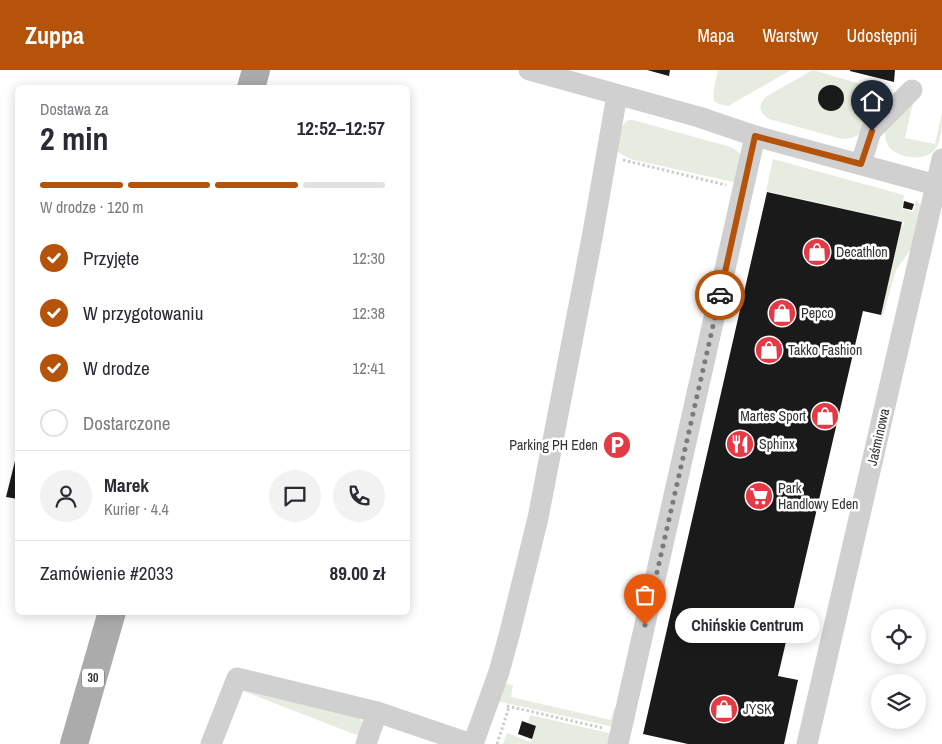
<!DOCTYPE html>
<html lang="pl">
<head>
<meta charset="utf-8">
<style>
	body { margin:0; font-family:"Archivo Narrow",sans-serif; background:#f2f2f3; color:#2b2b33; height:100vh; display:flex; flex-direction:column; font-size:19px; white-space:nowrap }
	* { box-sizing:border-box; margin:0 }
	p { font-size:16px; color:#7c7c81 }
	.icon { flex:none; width:28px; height:28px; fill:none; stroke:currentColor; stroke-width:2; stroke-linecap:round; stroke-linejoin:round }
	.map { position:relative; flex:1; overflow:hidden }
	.drawer { position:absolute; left:15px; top:15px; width:395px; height:530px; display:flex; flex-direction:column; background:#fff; border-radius:8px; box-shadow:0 2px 12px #0003 }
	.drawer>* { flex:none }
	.buttons { position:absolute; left:871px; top:539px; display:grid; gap:10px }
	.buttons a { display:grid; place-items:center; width:55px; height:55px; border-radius:50%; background:#fff; box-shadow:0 2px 12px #0003; font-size:25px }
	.pin { position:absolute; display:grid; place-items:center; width:42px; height:42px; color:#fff; margin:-51px -21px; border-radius:50% 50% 50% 0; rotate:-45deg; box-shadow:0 0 5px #0007 }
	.pin .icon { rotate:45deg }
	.courier { position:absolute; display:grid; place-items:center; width:50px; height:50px; margin:-25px; border:4px solid #b45309; border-radius:50%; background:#fff; color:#222; box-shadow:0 1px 6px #0007 }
	.bubble { position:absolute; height:35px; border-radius:18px; background:#fff; box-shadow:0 2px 12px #0003; font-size:16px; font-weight:700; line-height:35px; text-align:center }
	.overview em { font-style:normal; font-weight:700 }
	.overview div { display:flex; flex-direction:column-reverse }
	.overview { display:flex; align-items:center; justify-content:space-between; height:85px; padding:0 25px }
	h1 { font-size:32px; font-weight:700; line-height:38px }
	.bar { display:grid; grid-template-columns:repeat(4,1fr); gap:8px 5px; align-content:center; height:60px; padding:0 25px }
	.bar i { height:6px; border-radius:4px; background:#e1e1e2 }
	.bar .on { background:#b45309 }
	.bar p { grid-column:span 4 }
	.line { display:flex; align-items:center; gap:12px; padding:0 25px; border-top:1px solid #e1e1e2 }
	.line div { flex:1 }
	.round { display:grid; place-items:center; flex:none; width:52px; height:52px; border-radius:26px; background:#f2f2f3 }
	ol { padding:0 25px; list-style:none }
	li { display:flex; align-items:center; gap:15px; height:55px }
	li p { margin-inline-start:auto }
	li .icon { padding:5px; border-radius:50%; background:#b45309; color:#fff; stroke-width:4 }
	li:last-child { color:#7c7c81 }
	li i { width:28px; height:28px; border:2px solid #e1e1e2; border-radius:50% }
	header { display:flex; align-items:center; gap:30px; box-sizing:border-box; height:70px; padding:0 25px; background:#b45309; color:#fff }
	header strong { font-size:24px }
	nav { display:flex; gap:28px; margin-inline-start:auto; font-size:18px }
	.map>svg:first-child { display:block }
	.green { fill:#e6ecdf }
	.building { fill:#1a1a1a }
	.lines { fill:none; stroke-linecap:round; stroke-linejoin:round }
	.path { stroke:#cdcdcd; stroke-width:3; stroke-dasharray:2.5 2.5; stroke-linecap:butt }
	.minor { stroke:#d0d0d0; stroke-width:21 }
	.major { stroke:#ababab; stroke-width:28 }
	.done { stroke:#7a7a7a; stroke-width:5; stroke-dasharray:0 9 }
	.route { stroke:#b45309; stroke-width:6 }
	.labels { text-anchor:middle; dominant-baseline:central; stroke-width:5; stroke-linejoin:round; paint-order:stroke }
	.shield { fill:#fff; stroke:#707070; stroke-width:1 }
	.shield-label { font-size:12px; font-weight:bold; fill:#333 }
	.poi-label { font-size:14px; fill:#333; stroke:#fff; text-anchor:start }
	.street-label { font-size:14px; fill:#333; stroke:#fff }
</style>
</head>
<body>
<header>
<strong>Zuppa</strong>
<nav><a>Mapa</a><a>Warstwy</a><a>Udostępnij</a></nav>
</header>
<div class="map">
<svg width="942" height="674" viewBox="0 0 942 674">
	<rect width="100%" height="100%" fill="#fff"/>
	<!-- green -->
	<g class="green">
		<path d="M 718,0 L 791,0 L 728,36 L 719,34 L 714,31 C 712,20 716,10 718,0 Z"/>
		<path d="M 813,0 L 898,25 L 858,65 L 851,68 L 842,69 L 769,49 C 759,42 757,35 767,26 Z"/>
		<path d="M 915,24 L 905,68 L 935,74 L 942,43 C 942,54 942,69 936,78 C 927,92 901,89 890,78 C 885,73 885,63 885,56 Z"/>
		<path d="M 629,50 L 633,50 L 731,77 L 737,81 L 741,85 L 738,113 L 630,89 L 616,81 C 618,70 618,56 629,50 Z"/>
		<path d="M 773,89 L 904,125 L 902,139 L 913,142 L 916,130 L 923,138 L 919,168 L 896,200 L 882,248 L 881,245 L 901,156 L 903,157 L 904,152 L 766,121 Z"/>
		<path d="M 504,613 L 513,615 L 511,627 L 611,650 L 614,638 L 618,639 L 614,657 L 497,631 Z"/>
		<path d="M 238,619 L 360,647 L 362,653 L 359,666 Z"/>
		<path d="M 530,645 L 613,664 L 610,674 L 503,674 L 507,663 L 531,672 L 536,656 L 528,653 Z"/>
	</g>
	<!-- building -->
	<g class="building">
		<path d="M 647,0 L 670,0 L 669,6 Z"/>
		<path d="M 850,0 L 895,0 L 894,12 L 850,1 Z"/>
		<circle cx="831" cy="28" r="13"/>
		<path d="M 767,122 L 902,152 L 881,245 L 863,241 L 778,606 L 798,610 L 784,674 L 688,674 L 643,664 Z"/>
		<path d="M 904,131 L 914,134 L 912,140 L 903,138 Z"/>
		<path d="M 17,383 L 18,383 L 18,429 L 6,427 Z"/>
		<path d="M 522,651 L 536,656 L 532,669 L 518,664 Z"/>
	</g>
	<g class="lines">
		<!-- path -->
		<g class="path">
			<path d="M 623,90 L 726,115"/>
			<path d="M 507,636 L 603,658"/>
			<path d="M 497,674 L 509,637"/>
		</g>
		<!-- minor -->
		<g class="minor">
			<path d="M 529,0 L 699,47 L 755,66 L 936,115"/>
			<path d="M 861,94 L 871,61 L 912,20"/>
			<path d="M 211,674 L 237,608 L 377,642 L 471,674"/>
			<path d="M 366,674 L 377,642"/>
			<path d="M 473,674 L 499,602 L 510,562 L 538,448 L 592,168 L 617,25"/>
			<path d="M 618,674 L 755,66"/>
			<path d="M 807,674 L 942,89"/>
		</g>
		<!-- major -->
		<g class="major">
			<path d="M 251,18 L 256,0"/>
			<path d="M 74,674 L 112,542"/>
		</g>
	</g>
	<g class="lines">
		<!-- done -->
		<path class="done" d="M 645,555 L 720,225"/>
		<!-- route -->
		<path class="route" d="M 720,225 L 755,66 L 861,94 L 872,61"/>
	</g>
	<!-- icons -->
	<defs>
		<symbol id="shop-disc" viewBox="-11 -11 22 22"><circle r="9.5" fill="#e63946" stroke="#fff"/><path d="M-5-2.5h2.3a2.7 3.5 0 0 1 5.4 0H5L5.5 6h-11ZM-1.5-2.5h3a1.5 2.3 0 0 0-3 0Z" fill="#fff"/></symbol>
		<symbol id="restaurant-disc" viewBox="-11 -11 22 22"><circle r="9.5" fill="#e63946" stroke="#fff"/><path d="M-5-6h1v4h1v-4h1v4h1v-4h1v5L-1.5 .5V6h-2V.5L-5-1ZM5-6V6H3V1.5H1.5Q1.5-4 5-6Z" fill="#fff"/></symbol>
		<symbol id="parking-disc" viewBox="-11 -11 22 22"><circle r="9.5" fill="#e63946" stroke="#fff"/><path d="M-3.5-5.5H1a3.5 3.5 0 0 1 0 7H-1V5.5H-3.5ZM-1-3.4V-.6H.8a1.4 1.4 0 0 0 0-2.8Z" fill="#fff"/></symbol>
		<symbol id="supermarket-disc" viewBox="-11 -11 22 22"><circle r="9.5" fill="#e63946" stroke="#fff"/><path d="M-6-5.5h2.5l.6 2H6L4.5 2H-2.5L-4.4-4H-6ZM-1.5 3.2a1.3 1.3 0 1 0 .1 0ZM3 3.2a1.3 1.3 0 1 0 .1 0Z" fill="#fff"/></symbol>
	</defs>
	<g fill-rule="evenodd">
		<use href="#shop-disc" x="801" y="166" width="32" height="32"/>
		<use href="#shop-disc" x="766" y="227" width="32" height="32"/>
		<use href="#shop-disc" x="753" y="264" width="32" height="32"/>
		<use href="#shop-disc" x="809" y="330" width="32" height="32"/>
		<use href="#restaurant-disc" x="724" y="358" width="32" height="32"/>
		<use href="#parking-disc" x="601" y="359" width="32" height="32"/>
		<use href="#supermarket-disc" x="743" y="410" width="32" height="32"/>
		<use href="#shop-disc" x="708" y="623" width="32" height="32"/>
	</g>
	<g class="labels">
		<!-- shield labels -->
		<rect class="shield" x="82" y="598.5" width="22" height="19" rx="4"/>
		<g class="shield-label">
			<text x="93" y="608">30</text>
		</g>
		<!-- poi labels -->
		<g class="poi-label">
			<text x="836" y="182">Decathlon</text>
			<text x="801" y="243">Pepco</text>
			<text x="788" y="280">Takko Fashion</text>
			<text x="806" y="346" text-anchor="end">Martes Sport</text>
			<text x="759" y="374">Sphinx</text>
			<text x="598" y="375" text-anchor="end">Parking PH Eden</text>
			<text x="778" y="418">Park<tspan x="778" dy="16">Handlowy Eden</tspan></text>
			<text x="743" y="639">JYSK</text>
		</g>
		<!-- street labels -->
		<g class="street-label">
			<text transform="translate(878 367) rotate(-77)">Jaśminowa</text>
		</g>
	</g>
</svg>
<div class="buttons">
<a><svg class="icon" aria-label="locate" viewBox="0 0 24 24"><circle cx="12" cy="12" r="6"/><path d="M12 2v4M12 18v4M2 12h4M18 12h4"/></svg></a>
<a><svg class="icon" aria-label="layers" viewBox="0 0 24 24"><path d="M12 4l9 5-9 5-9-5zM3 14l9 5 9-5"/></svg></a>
</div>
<div class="pin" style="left:645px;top:555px;background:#ea580c"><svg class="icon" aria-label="bag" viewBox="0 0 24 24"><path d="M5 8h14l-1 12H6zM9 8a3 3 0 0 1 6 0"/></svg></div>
<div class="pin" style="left:872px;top:61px;background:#1f2937"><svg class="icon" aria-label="home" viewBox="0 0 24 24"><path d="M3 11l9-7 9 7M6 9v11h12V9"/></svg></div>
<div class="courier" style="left:720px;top:225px"><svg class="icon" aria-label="car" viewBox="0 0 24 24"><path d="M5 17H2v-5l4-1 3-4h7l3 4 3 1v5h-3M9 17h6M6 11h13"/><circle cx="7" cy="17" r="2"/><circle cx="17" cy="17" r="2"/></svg></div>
<div class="bubble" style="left:675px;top:538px;width:145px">Chińskie Centrum</div>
<section class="drawer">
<div class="overview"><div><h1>2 min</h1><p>Dostawa za</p></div><em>12:52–12:57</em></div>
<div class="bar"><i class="on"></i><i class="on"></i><i class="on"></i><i></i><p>W drodze · 120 m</p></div>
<ol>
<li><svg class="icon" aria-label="check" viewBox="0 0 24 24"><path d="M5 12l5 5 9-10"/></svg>Przyjęte<p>12:30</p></li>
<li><svg class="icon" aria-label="check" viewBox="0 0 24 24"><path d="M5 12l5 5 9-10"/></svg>W przygotowaniu<p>12:38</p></li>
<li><svg class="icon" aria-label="check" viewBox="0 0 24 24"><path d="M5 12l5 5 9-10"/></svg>W drodze<p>12:41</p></li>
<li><i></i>Dostarczone</li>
</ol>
<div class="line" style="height:90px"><a class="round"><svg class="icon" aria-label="person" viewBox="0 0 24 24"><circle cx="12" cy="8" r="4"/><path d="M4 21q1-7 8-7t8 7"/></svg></a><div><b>Marek</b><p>Kurier · 4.4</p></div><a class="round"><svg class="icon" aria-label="chat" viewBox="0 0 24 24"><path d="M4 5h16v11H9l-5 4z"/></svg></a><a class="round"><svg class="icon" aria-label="phone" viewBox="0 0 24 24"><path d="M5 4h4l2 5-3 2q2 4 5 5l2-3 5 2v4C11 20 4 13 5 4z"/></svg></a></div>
<div class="line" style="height:65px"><div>Zamówienie #2033</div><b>89.00 zł</b></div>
</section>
</div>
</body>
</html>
